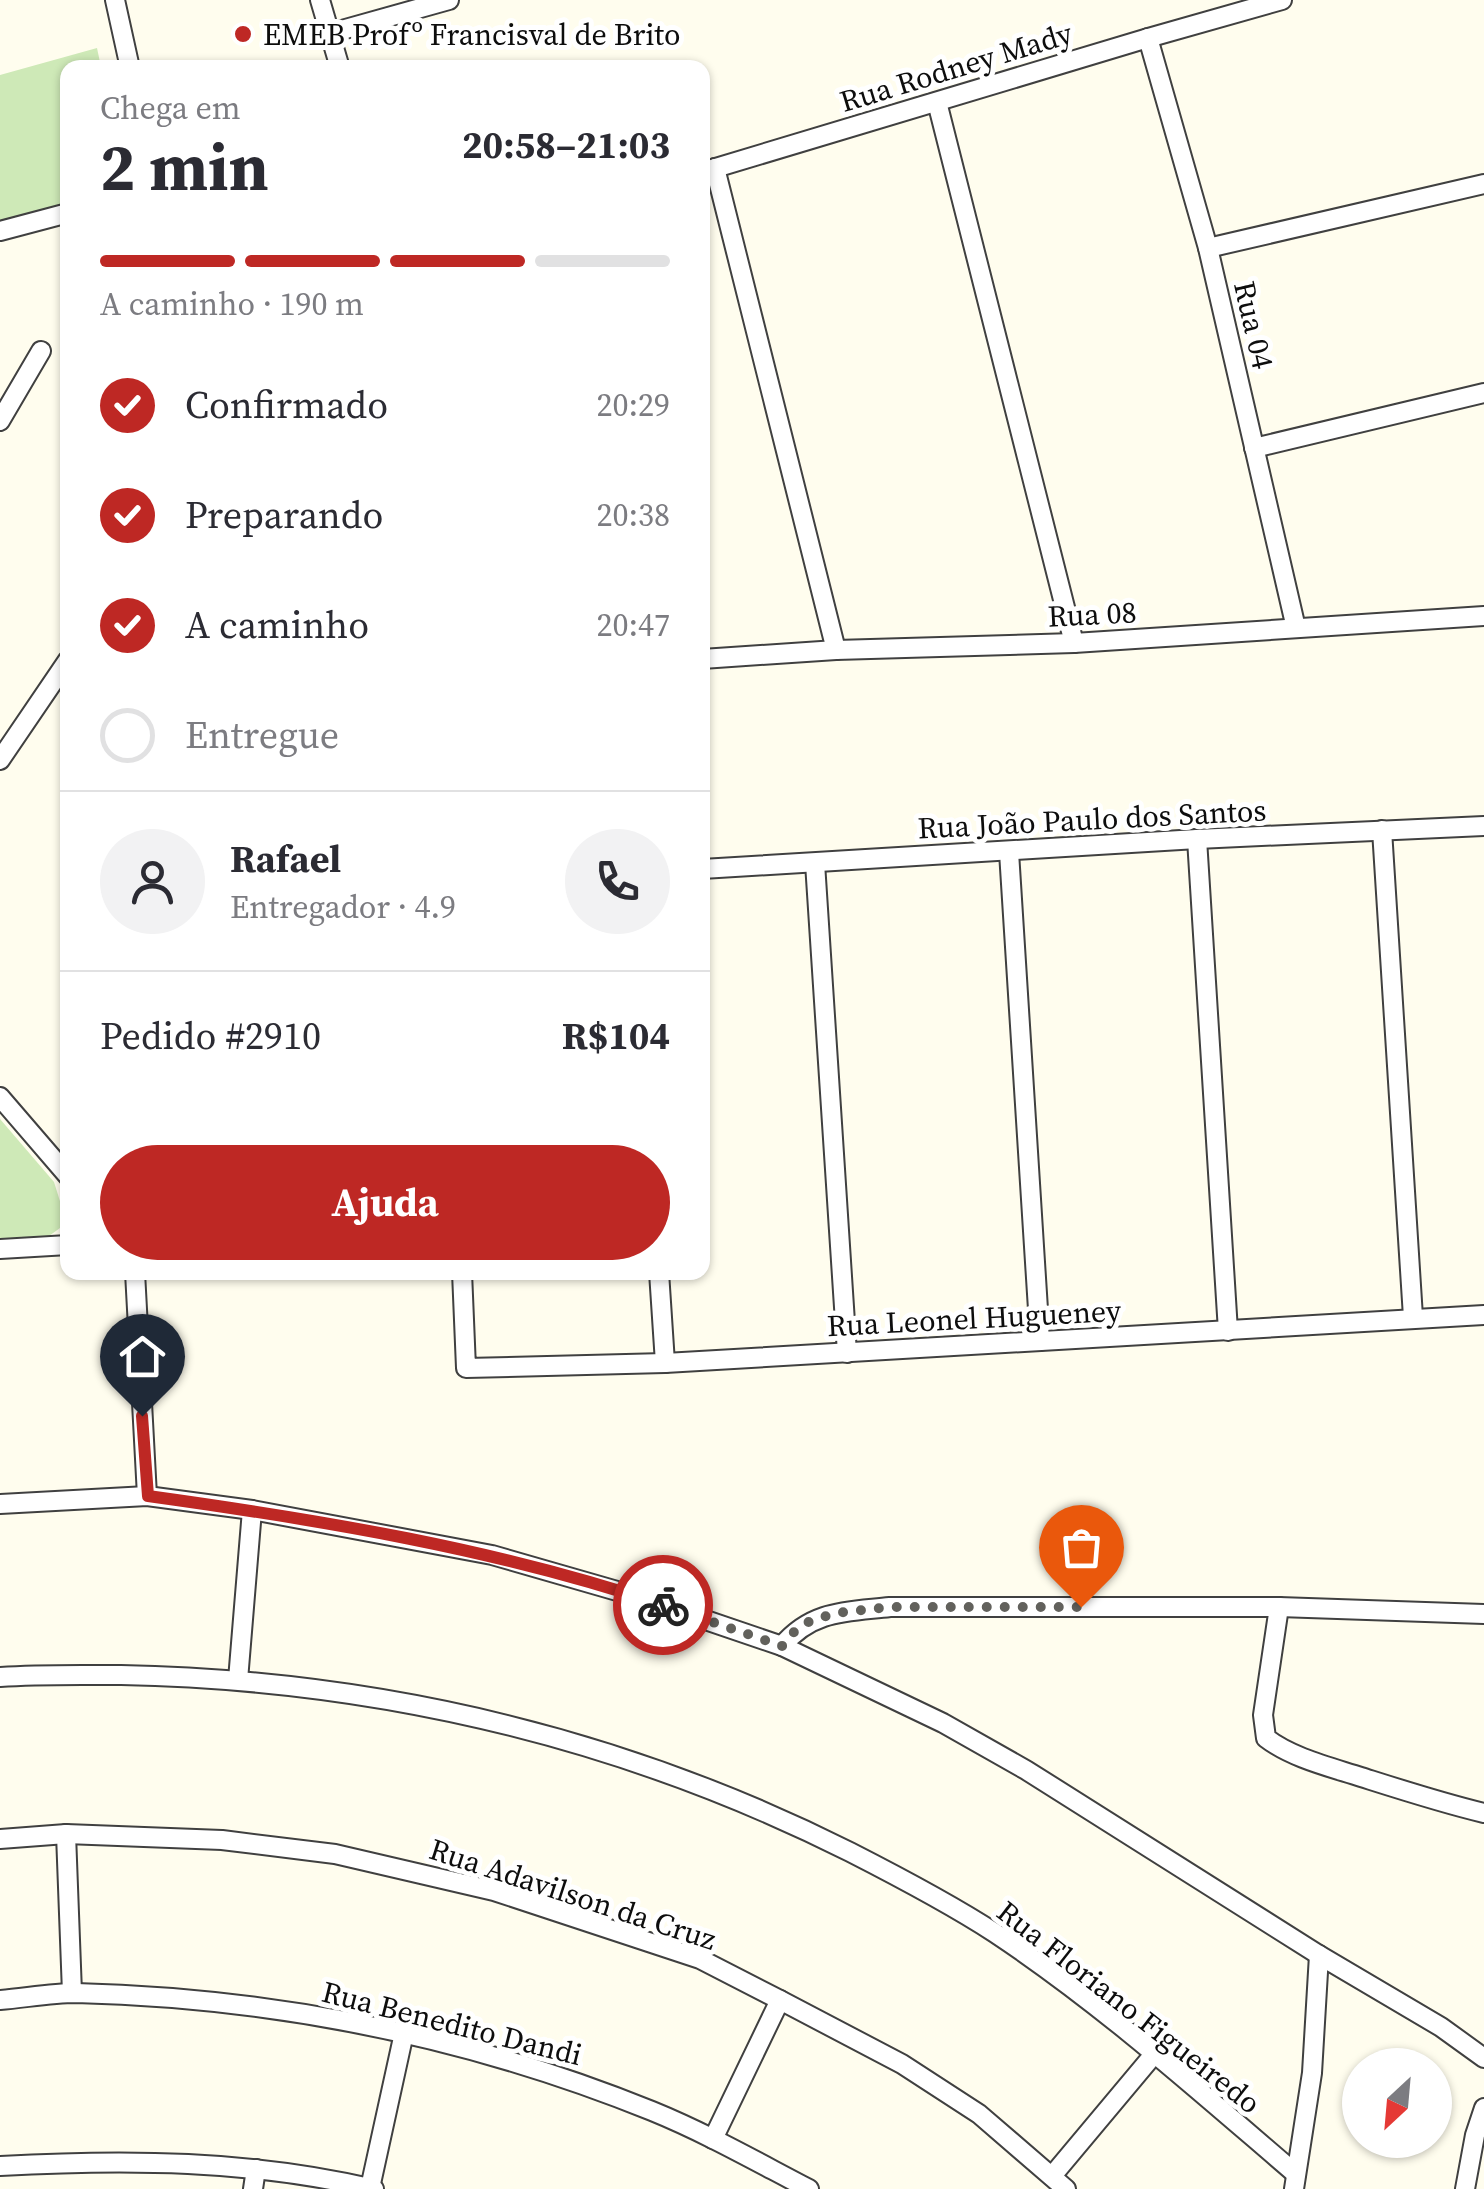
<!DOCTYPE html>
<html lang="pt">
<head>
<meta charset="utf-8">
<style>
	body { margin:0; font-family:"Source Serif 4",serif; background:#f2f2f3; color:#2b2b33; height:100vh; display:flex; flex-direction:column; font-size:38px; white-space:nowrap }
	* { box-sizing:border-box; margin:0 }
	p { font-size:32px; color:#7c7c81 }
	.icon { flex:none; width:55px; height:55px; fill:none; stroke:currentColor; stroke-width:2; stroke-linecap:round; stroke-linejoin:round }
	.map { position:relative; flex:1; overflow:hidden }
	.panel { position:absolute; left:60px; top:60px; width:650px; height:1220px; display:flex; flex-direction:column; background:#fff; border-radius:20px; box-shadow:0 2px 8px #0004 }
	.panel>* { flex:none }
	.needle { width:65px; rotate:206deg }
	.tools { position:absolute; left:1342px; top:2048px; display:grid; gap:20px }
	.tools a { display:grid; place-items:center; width:110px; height:110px; border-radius:50%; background:#fff; box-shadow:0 2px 8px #0004; font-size:50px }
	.pin { position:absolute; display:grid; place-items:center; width:85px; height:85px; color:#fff; margin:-102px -42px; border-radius:50% 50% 50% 0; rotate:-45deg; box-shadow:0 0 10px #0007 }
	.pin .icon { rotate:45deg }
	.courier { position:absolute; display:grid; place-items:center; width:100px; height:100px; margin:-50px; border:8px solid #be2824; border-radius:50%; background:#fff; color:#222; box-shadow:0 2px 12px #0007 }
	.overview em { font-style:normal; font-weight:700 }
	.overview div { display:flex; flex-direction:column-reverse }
	.overview { display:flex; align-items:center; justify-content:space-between; height:170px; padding:0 40px }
	h1 { font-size:65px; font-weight:700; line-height:75px }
	.bar { display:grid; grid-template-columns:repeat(4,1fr); gap:15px 10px; align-content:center; height:120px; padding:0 40px }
	.bar i { height:12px; border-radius:8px; background:#e1e1e2 }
	.bar .current { background:#be2824 }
	.bar p { grid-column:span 4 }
	.line { display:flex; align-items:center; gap:25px; padding:0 40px; border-top:2px solid #e1e1e2 }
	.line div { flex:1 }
	.round { display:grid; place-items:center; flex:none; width:105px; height:105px; border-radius:52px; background:#f2f2f3 }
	ol { padding:0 40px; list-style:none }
	li { display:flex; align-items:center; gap:30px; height:110px }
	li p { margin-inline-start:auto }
	li .icon { padding:10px; border-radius:50%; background:#be2824; color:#fff; stroke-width:4 }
	li:last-child { color:#7c7c81 }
	li i { width:55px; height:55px; border:5px solid #e1e1e2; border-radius:50% }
	.action { display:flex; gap:20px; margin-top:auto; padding:20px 40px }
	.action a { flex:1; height:115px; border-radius:60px; background:#be2824; color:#fff; font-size:40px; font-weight:700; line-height:115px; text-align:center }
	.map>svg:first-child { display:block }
	.green { fill:#cee9b7 }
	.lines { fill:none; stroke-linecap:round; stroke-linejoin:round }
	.minor-casing { stroke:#404040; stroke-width:22 }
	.minor { stroke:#fff; stroke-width:18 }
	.done { stroke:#62615c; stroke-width:10; stroke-dasharray:0 18 }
	.route { stroke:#be2824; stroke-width:12 }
	.poi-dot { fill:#be2824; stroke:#fff; stroke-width:4 }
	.labels { text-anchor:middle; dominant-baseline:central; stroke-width:10; stroke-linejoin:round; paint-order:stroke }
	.poi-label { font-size:30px; fill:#0d0d0d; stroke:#fff; text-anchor:start }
	.street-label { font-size:30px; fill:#0d0d0d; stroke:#fff }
</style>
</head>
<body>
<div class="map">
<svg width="1484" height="2189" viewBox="0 0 1484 2189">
	<rect width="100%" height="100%" fill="#fffdee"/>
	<!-- green -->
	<g class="green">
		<path d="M 97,48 L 101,67 L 68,68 L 67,204 L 45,213 L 0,224 L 0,75 Z"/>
		<path d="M 0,1119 L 54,1182 L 64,1214 L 60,1228 L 49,1236 L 0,1239 Z"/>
	</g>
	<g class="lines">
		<defs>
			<g id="minor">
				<path d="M 115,0 L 130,68"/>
				<path d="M 320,0 L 340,68"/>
				<path d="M 331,33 L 449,0"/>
				<path d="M 1148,38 L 1208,248 L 1296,628"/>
				<path d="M 937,102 L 1074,643"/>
				<path d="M 715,168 L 836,650"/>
				<path d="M 702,172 L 1148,38 L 1282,0"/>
				<path d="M 0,231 L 68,213"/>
				<path d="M 1208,248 L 1484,184"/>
				<path d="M 0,421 L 41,351"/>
				<path d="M 1254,448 L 1484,393"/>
				<path d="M 702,659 L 836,650 L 1074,643 L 1484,616"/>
				<path d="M 0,760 L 68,660"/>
				<path d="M 1382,830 L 1413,1317"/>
				<path d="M 1197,839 L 1228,1331"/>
				<path d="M 1009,852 L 1040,1341"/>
				<path d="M 815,863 L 847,1353"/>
				<path d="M 702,869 L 1197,839 L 1484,826"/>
				<path d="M 0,1097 L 68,1176"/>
				<path d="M 0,1249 L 68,1245"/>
				<path d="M 135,1272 L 147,1496"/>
				<path d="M 462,1272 L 466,1368 L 665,1363 L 1484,1315"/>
				<path d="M 659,1272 L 665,1363"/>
				<path d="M 0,1504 L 147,1496 L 252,1510 L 492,1555 L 638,1597 L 782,1646 L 943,1723 L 1026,1770 L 1319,1955 L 1441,2027 L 1484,2058"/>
				<path d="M 1279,1607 L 1263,1715 L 1266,1738 C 1292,1758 1330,1767 1361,1777 C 1402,1790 1442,1803 1484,1813"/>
				<path d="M 782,1646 C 812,1610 847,1612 890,1607 L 1279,1607 L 1484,1614"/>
				<path d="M 0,1677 C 40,1674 81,1675 121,1675 C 377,1680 621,1737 850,1852 C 899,1877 949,1903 995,1933 C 1102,2004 1199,2091 1296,2174"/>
				<path d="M 238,1680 L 252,1510"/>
				<path d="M 66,1834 L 72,1993"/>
				<path d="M 0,1839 L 66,1834 L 222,1840 L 335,1854 L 494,1891 L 700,1959 L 780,2000 L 902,2064 L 979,2114 L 1066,2189"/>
				<path d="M 0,2000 C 25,1998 51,1993 76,1993 C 274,1998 469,2037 652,2111 C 706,2133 757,2162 809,2189"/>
				<path d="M 713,2139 L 780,2000"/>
				<path d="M 0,2166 C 126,2159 251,2160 374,2189"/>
				<path d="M 1052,2176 L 1155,2053"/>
				<path d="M 370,2188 L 404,2033"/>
				<path d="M 253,2189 L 256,2169"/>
				<path d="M 1294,2189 L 1312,2073 L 1319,1955"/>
				<path d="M 1465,2189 L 1475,2135 L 1484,2108"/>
			</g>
		</defs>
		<!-- minor casing -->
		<use href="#minor" class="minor-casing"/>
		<!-- minor -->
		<use href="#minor" class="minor"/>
	</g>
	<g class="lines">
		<!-- done -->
		<path class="done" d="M 663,1605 L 782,1646 L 794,1632 L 810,1621 L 836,1613 L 890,1607 L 1081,1607"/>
		<!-- route -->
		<path class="route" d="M 142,1416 L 148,1496 C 321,1520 497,1549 663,1605"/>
	</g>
	<!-- markers -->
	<circle class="poi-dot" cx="243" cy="34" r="10"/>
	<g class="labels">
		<!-- poi labels -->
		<g class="poi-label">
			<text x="263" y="34">EMEB Profº Francisval de Brito</text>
		</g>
		<!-- street labels -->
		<g class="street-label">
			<text transform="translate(956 67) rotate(-17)">Rua Rodney Mady</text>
			<text transform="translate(1254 325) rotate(77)">Rua 04</text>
			<text transform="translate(1092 614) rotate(-3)">Rua 08</text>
			<text transform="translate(1092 819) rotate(-3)">Rua João Paulo dos Santos</text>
			<text transform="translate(974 1318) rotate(-3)">Rua Leonel Hugueney</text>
			<text transform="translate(573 1894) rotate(18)">Rua Adavilson da Cruz</text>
			<text transform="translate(1129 2007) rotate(38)">Rua Floriano Figueiredo</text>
			<text transform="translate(452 2023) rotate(14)">Rua Benedito Dandi</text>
		</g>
	</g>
</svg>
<div class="tools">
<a><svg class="needle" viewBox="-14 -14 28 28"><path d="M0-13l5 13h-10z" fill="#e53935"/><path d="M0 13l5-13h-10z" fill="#7c7c81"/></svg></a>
</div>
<div class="pin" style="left:1081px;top:1607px;background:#ea580c"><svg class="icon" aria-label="bag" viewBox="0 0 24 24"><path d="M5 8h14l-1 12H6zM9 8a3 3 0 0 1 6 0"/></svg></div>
<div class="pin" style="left:142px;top:1416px;background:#1f2937"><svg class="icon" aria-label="home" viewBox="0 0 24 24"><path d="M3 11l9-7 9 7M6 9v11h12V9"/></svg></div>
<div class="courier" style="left:663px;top:1605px"><svg class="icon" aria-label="bike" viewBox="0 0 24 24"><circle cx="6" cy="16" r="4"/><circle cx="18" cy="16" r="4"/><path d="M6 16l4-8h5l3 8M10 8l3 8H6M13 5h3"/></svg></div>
<section class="panel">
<div class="overview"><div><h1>2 min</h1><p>Chega em</p></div><em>20:58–21:03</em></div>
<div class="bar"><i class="current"></i><i class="current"></i><i class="current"></i><i></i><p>A caminho · 190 m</p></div>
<ol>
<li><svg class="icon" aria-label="check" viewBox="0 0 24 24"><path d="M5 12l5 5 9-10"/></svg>Confirmado<p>20:29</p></li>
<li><svg class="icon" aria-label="check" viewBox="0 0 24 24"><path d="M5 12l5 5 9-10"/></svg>Preparando<p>20:38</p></li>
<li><svg class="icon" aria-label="check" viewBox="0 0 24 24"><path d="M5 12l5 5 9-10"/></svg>A caminho<p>20:47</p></li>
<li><i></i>Entregue</li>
</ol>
<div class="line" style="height:180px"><a class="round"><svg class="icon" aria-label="person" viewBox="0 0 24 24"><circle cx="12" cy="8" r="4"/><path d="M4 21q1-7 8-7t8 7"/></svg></a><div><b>Rafael</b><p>Entregador · 4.9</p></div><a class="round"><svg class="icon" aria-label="phone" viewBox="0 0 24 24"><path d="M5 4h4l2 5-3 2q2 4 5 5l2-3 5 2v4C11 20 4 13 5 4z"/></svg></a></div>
<div class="line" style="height:130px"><div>Pedido #2910</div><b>R$104</b></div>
<div class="action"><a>Ajuda</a></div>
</section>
</div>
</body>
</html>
